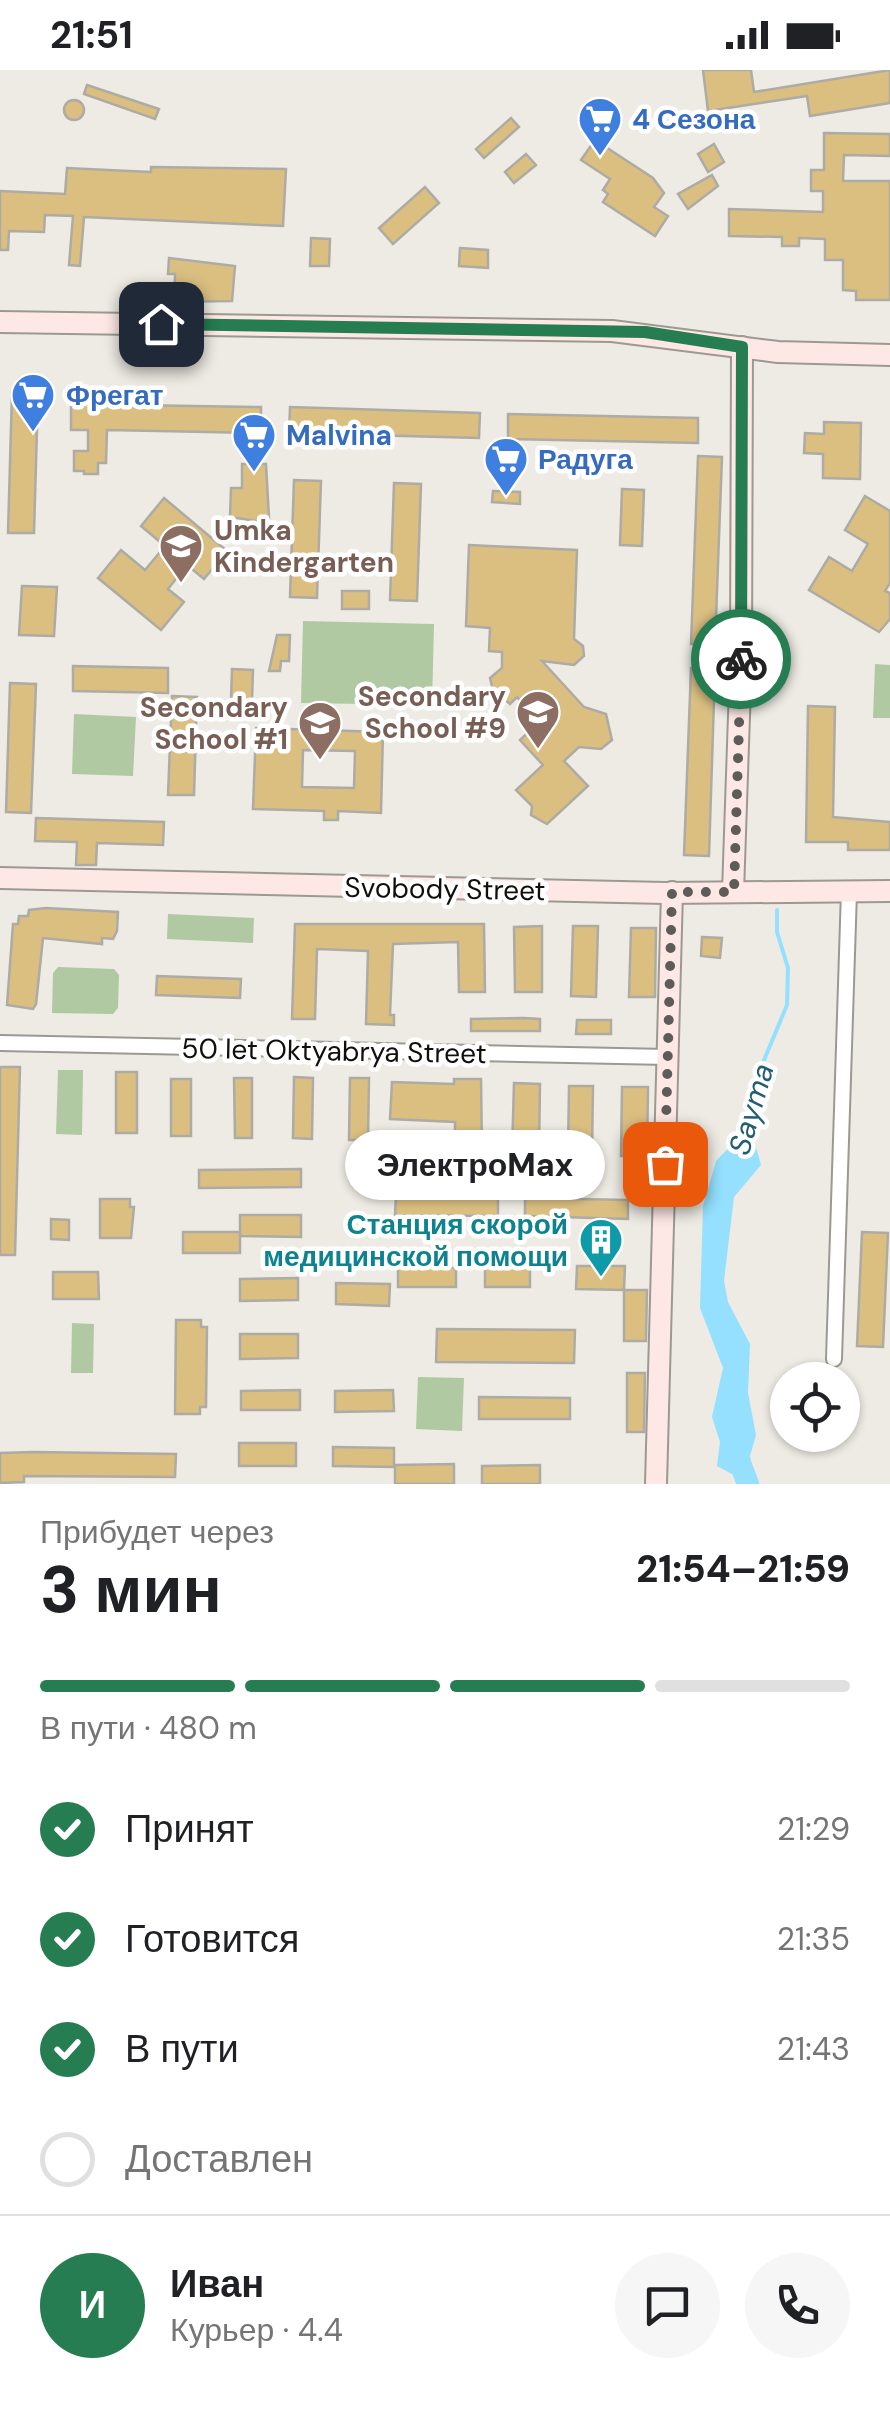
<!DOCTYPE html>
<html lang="ru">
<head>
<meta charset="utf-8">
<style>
	body { margin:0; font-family:"DM Sans",sans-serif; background:#f6f6f6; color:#202124; height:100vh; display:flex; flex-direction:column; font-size:38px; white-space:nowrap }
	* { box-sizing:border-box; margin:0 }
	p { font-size:32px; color:#757577 }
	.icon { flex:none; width:55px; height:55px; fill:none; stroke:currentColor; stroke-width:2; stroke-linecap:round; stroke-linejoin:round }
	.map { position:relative; height:1414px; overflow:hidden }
	.drawer { display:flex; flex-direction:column; background:#fff; flex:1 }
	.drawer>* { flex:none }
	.controls { position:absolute; left:770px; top:1292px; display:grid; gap:20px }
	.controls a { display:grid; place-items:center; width:90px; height:90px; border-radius:50%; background:#fff; box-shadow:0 2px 8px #0004; font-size:50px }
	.pin { position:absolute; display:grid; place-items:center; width:85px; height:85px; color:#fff; margin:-42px; border-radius:20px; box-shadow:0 5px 15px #0006 }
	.courier { position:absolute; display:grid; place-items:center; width:100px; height:100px; margin:-50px; border:8px solid #257d51; border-radius:50%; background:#fff; color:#222; box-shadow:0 2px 12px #0007 }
	.bubble { position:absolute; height:70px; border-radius:35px; background:#fff; box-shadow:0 2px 8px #0004; font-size:32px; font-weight:800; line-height:70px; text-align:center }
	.summary em { font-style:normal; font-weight:800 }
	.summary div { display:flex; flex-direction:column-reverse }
	.summary { display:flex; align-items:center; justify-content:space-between; height:170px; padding:0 40px }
	h1 { font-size:65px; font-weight:800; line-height:75px }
	.bar { display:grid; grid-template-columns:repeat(4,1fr); gap:15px 10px; align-content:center; height:120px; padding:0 40px }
	.bar i { height:12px; border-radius:8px; background:#e0e0e0 }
	.bar .on { background:#257d51 }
	.bar p { grid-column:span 4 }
	.line { display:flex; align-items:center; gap:25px; padding:0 40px; border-top:2px solid #e0e0e0 }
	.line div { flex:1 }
	.round { display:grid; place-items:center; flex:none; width:105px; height:105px; border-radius:52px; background:#f6f6f6 }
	ol { padding:0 40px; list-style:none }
	li { display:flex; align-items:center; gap:30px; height:110px }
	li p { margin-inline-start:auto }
	li .icon { padding:10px; border-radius:50%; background:#257d51; color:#fff; stroke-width:4 }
	li:last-child { color:#757577 }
	li i { width:55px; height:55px; border:5px solid #e0e0e0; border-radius:50% }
	.status { display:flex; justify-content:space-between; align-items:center; height:70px; padding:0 50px; background:#fff; direction:ltr }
	.status svg { height:28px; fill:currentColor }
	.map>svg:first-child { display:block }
	.green { fill:#b0c9a2 }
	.water { fill:#94e0fe }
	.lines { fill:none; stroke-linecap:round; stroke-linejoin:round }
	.stream { stroke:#94e0fe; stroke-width:4 }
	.river { stroke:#94e0fe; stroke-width:22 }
	.building { fill:#dabf81; stroke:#aeaba5; stroke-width:2.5; fill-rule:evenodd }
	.street-casing { stroke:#9c9993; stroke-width:18 }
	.secondary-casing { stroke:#9c9993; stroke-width:24 }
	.street { stroke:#fff; stroke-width:14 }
	.secondary { stroke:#fee8e5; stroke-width:20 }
	.done { stroke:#5e5c58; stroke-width:10; stroke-dasharray:0 18 }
	.route { stroke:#257d51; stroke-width:12 }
	.labels { text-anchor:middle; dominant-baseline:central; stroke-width:9; stroke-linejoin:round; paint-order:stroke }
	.shop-label { font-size:28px; font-weight:bold; fill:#366cbe; stroke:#fff; text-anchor:start }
	.education-label { font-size:28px; font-weight:bold; fill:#785e54; stroke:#fff; text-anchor:end }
	.street-label { font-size:28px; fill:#100f0c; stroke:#fff }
	.culture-label { font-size:28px; font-weight:bold; fill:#0d838f; stroke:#fff; text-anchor:end }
	.water-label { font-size:30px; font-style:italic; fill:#225e73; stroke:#fff }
</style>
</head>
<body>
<div class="status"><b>21:51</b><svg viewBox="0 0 49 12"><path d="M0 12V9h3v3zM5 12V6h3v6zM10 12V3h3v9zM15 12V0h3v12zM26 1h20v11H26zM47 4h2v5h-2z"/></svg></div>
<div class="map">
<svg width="890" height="1414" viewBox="0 0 890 1414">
	<rect width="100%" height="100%" fill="#eeebe4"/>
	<!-- green -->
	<g class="green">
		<path d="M 303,551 L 434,554 L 432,635 L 301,633 Z"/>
		<path d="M 875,594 L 890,595 L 890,648 L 873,648 Z"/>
		<path d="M 74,644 L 136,647 L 133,706 L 72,704 Z"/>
		<path d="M 168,844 L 254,848 L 253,873 L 167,869 Z"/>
		<path d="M 58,897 L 114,899 L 119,905 L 118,938 L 113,944 L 52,943 L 53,903 Z"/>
		<path d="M 58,1000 L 83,1000 L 82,1065 L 56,1064 Z"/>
		<path d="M 72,1253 L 94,1254 L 93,1303 L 71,1303 Z"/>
		<path d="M 418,1307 L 464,1308 L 462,1361 L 416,1359 Z"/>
	</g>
	<!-- water -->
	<path class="water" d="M 750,1056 L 761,1095 L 734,1127 L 724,1211 L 728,1232 L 750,1274 L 748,1323 L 756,1365 L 750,1386 L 753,1404 L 743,1410 L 717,1396 L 720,1372 L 712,1347 L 723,1298 L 700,1238 L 703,1136 L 716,1091 Z"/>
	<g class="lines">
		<!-- stream -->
		<path class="stream" d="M 750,1056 L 762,995 L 787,935 L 788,898 L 777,862 L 777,840"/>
		<!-- river -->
		<path class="river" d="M 735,1380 L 748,1414"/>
	</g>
	<!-- building -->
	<g class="building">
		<path d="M 703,0 L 751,0 L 754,22 L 890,0 L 890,33 L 810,46 L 807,26 L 708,41 Z"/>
		<path d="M 87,15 L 159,39 L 155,49 L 84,24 Z"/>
		<circle cx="74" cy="40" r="10"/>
		<path d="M 511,48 L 519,57 L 484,88 L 476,79 Z"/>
		<path d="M 824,63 L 890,64 L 890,86 L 844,85 L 843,111 L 890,111 L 890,230 L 856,230 L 856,221 L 843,220 L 843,190 L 825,190 L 825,169 L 799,168 L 799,176 L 782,176 L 782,167 L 729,166 L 729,139 L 823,142 L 823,121 L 811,121 L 811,100 L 824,100 Z"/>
		<path d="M 595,70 L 653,108 L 664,123 L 654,137 L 668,146 L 655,166 L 603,132 L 608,124 L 603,120 L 610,109 L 581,90 Z"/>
		<path d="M 714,74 L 724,92 L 708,102 L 698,84 Z"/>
		<path d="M 526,84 L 536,95 L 514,113 L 505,102 Z"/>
		<path d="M 151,97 L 286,99 L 283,156 L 84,147 L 80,196 L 69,195 L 73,146 L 45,145 L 44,162 L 9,161 L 8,180 L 0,180 L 0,121 L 65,124 L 67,98 L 151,102 Z"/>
		<path d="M 712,105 L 718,116 L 688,139 L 678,124 Z"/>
		<path d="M 425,117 L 439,133 L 393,174 L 379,158 Z"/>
		<path d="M 311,168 L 330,169 L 329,196 L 310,196 Z"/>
		<path d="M 460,178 L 488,180 L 488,198 L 459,196 Z"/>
		<path d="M 169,188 L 235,196 L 232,231 L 174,232 L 175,204 L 168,204 Z"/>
		<path d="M 12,322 L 38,323 L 34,463 L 8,463 Z"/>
		<path d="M 71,334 L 261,337 L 261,363 L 107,360 L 106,393 L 98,393 L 98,404 L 84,404 L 84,401 L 74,401 L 74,381 L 88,381 L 88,360 L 71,360 Z"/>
		<path d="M 290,337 L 480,343 L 479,368 L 289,363 Z"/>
		<path d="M 508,344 L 698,348 L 698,373 L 508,369 Z"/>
		<path d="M 824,352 L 861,353 L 860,409 L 823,408 L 823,384 L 804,383 L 805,363 L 824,364 Z"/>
		<path d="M 698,386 L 722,387 L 715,575 L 691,574 Z"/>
		<path d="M 242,394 L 266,394 L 269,448 L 263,447 L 263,452 L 230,447 L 231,418 L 242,418 Z"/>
		<path d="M 294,410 L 321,411 L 317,528 L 290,527 Z"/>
		<path d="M 394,413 L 421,414 L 417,531 L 390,530 Z"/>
		<path d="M 622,419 L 644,420 L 642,476 L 620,475 Z"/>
		<path d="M 493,421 L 520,422 L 520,434 L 492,432 Z"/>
		<path d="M 865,426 L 890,441 L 890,513 L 885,521 L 890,523 L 890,549 L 879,562 L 809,520 L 829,487 L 852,501 L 868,474 L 845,460 Z"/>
		<path d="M 164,428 L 227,481 L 204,509 L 187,495 L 168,519 L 184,532 L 161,560 L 98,508 L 121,480 L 145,500 L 165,476 L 141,456 Z"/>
		<path d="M 469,475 L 577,480 L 574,569 L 583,576 L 584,586 L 574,595 L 542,591 L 584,637 L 606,644 L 612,670 L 601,679 L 579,677 L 564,691 L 588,716 L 547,754 L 531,745 L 532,736 L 516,720 L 543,695 L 520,670 L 539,652 L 517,627 L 510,634 L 493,620 L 490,608 L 502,598 L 502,582 L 489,581 L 490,558 L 466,556 Z"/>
		<path d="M 22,516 L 57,517 L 54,566 L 19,565 Z"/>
		<rect x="342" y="521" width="27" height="18"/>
		<path d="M 277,565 L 290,565 L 289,591 L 281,591 L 280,601 L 269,601 Z"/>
		<path d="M 73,596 L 168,598 L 168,623 L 73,621 Z"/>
		<path d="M 691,598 L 715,599 L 709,786 L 684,785 Z"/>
		<path d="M 232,599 L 253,600 L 252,630 L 231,630 Z"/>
		<path d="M 10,613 L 36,614 L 31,743 L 6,742 Z"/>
		<path d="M 172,626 L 197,627 L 194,725 L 168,725 Z"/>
		<path d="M 808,636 L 835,637 L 833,747 L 890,752 L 890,780 L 848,780 L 848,772 L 806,772 Z"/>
		<path d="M 256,658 L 383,662 L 381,743 L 338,741 L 338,750 L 324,750 L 324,741 L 253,739 ZM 303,680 L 355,681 L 354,718 L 302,717 Z"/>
		<path d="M 36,748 L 164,752 L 163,775 L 97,773 L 96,795 L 76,795 L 77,772 L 35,771 Z"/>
		<path d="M 46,838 L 118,842 L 117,861 L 113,869 L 102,868 L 102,874 L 43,868 L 36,934 L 33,939 L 7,935 L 13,854 L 18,854 L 19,846 L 28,846 L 29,840 Z"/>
		<path d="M 295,854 L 484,854 L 485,922 L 459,922 L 458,872 L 393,874 L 390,945 L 394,945 L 394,955 L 366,954 L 368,881 L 317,879 L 315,949 L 292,949 Z"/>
		<path d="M 542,856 L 542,922 L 515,922 L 514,857 Z"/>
		<path d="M 573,856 L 598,856 L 596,927 L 571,926 Z"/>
		<path d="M 631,858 L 656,858 L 655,927 L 629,927 Z"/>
		<path d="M 702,867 L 722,868 L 720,888 L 701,886 Z"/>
		<path d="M 157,906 L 241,909 L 240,928 L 156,925 Z"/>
		<path d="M 523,948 L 540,949 L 540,961 L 471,961 L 471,949 Z"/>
		<path d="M 577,950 L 611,950 L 611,964 L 576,964 Z"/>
		<path d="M 0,997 L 20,997 L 15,1185 L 0,1185 Z"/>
		<rect x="116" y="1002" width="21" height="61"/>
		<path d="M 294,1007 L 313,1008 L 312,1069 L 293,1068 Z"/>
		<path d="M 234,1008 L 252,1008 L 252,1068 L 235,1068 Z"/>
		<path d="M 350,1008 L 369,1008 L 368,1070 L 349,1070 Z"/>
		<rect x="171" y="1009" width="20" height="57"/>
		<path d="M 454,1009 L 481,1009 L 482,1080 L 455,1080 L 455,1052 L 390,1049 L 392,1012 L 454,1014 Z"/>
		<path d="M 514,1013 L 540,1014 L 539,1083 L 512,1082 Z"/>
		<path d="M 569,1016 L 593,1016 L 592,1082 L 568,1082 Z"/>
		<path d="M 622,1017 L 648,1017 L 647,1086 L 621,1086 Z"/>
		<path d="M 381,1073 L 438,1076 L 437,1091 L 380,1089 Z"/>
		<path d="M 301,1099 L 301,1117 L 199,1118 L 199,1100 Z"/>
		<path d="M 396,1126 L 498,1127 L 498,1146 L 395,1145 Z"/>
		<path d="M 525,1128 L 628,1130 L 628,1149 L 525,1146 Z"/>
		<path d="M 100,1129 L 130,1129 L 130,1137 L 134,1137 L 131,1168 L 100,1168 Z"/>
		<path d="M 240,1145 L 301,1145 L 301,1167 L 240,1166 Z"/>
		<path d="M 51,1149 L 69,1150 L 69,1170 L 51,1169 Z"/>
		<rect x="183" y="1162" width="57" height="21"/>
		<path d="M 862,1162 L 888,1163 L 883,1277 L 857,1276 Z"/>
		<rect x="485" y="1194" width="45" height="23"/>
		<path d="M 577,1196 L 625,1196 L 624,1220 L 576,1219 Z"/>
		<path d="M 398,1197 L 456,1198 L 456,1217 L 398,1217 Z"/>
		<path d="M 53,1202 L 98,1202 L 99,1229 L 53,1229 Z"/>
		<path d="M 298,1208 L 298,1230 L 240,1231 L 240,1209 Z"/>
		<path d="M 336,1213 L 390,1214 L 389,1236 L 336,1234 Z"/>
		<path d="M 624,1220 L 647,1220 L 646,1271 L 624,1271 Z"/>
		<path d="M 176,1250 L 201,1250 L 201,1257 L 207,1257 L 206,1337 L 200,1337 L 200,1344 L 175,1344 Z"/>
		<path d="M 437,1259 L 575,1260 L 574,1293 L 436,1292 Z"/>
		<path d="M 240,1264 L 298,1264 L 298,1288 L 240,1289 Z"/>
		<path d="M 627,1303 L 645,1303 L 644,1362 L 627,1362 Z"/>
		<path d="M 300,1320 L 300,1340 L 241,1340 L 241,1321 Z"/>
		<path d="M 393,1320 L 394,1341 L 335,1342 L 335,1321 Z"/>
		<path d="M 479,1327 L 570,1328 L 570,1349 L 479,1349 Z"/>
		<rect x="239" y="1373" width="57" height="23"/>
		<path d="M 333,1377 L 394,1378 L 394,1397 L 333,1396 Z"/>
		<path d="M 33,1382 L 176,1384 L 175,1407 L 24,1406 L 24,1412 L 0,1413 L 0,1383 Z"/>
		<path d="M 454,1394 L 454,1414 L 395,1414 L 395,1395 Z"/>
		<path d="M 540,1395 L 540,1414 L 482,1414 L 482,1396 Z"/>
	</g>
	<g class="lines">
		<defs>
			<g id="street">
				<path d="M 0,973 L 668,987"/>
				<path d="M 834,1289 L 849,821"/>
			</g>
			<g id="secondary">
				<path d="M 0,252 L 612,261 L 778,282 L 890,285"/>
				<path d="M 0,808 L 665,823 L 890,821"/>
				<path d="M 733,822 L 741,587 L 742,277"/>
				<path d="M 656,1414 L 672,822"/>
			</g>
		</defs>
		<!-- street casing -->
		<use href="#street" class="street-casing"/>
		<!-- secondary casing -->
		<use href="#secondary" class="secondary-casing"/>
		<!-- street -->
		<use href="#street" class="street"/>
		<!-- secondary -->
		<use href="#secondary" class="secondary"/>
	</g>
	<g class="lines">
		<!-- done -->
		<path class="done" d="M 665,1094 L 672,822 L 734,822 L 741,589"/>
		<!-- route -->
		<path class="route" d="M 161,254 L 645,262 L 742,277 L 741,589"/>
	</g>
	<!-- icons -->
	<defs>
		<symbol id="supermarket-pin" viewBox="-11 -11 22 30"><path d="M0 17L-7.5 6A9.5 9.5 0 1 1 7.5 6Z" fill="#3f7fe0" stroke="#fff"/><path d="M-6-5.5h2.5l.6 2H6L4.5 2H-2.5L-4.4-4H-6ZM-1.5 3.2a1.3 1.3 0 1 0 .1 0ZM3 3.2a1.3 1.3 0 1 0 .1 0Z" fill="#fff"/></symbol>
		<symbol id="school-pin" viewBox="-11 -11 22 30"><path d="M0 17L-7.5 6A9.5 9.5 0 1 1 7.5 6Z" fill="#8d6e63" stroke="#fff"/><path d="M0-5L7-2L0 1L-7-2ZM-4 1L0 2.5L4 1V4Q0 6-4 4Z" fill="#fff"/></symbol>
		<symbol id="building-pin" viewBox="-11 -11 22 30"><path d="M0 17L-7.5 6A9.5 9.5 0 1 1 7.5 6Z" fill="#0f9aa8" stroke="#fff"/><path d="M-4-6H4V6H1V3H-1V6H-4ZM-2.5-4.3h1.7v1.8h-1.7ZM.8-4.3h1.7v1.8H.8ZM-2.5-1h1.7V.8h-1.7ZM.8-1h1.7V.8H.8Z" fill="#fff"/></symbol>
	</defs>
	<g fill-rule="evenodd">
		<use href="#supermarket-pin" x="575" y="24" width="50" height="68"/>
		<use href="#supermarket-pin" x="8" y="300" width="50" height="68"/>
		<use href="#supermarket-pin" x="229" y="340" width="50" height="68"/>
		<use href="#supermarket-pin" x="481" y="364" width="50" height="68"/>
		<use href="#school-pin" x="156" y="451" width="50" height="68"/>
		<use href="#school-pin" x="513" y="617" width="50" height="68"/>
		<use href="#school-pin" x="295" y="628" width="50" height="68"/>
		<use href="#building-pin" x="576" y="1145" width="50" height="68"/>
	</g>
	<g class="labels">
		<!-- shop labels -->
		<g class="shop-label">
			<text x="632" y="49">4 Сезона</text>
			<text x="66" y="325">Фрегат</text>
			<text x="286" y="365">Malvina</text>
			<text x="538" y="389">Радуга</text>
		</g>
		<!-- education labels -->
		<g class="education-label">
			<text x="214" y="460" text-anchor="start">Umka<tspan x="214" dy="32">Kindergarten</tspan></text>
			<text x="506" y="626">Secondary<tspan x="506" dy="32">School #9</tspan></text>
			<text x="288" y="637">Secondary<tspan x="288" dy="32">School #1</tspan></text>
		</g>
		<!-- street labels -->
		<g class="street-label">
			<text transform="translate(445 819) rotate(1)">Svobody Street</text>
			<text transform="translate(334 981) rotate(1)">50 let Oktyabrya Street</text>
		</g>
		<!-- culture labels -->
		<g class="culture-label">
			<text x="568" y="1154">Станция скорой<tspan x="568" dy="32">медицинской помощи</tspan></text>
		</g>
		<!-- water labels -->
		<g class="water-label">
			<text transform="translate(751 1039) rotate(-74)">Sayma</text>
		</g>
	</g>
</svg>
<div class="controls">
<a><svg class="icon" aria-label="locate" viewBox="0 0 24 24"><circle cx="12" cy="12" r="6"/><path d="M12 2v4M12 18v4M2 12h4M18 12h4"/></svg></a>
</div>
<div class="pin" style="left:665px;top:1094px;background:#ea580c"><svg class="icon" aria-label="bag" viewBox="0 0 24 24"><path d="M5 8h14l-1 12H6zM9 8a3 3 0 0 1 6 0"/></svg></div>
<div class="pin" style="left:161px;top:254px;background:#1f2937"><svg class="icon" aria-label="home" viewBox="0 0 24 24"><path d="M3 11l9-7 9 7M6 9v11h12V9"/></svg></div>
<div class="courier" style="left:741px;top:589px"><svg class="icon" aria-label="bike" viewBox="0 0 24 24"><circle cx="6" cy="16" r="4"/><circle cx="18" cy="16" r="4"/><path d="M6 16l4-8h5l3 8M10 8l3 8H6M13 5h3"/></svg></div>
<div class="bubble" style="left:345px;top:1060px;width:260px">ЭлектроMax</div>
</div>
<section class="drawer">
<div class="summary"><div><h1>3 мин</h1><p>Прибудет через</p></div><em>21:54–21:59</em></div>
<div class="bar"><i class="on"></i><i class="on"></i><i class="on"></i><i></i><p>В пути · 480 m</p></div>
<ol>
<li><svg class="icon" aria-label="check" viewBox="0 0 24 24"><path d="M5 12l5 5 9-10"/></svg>Принят<p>21:29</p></li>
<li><svg class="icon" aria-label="check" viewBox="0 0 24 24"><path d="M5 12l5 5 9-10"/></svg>Готовится<p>21:35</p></li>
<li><svg class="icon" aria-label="check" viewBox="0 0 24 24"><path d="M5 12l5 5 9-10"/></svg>В пути<p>21:43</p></li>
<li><i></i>Доставлен</li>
</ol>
<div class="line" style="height:180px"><b class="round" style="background:#257d51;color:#fff">И</b><div><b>Иван</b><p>Курьер · 4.4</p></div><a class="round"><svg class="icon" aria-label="chat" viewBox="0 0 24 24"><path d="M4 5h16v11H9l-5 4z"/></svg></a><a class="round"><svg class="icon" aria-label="phone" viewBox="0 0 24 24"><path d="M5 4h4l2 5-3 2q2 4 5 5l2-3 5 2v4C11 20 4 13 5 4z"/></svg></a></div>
</section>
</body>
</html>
